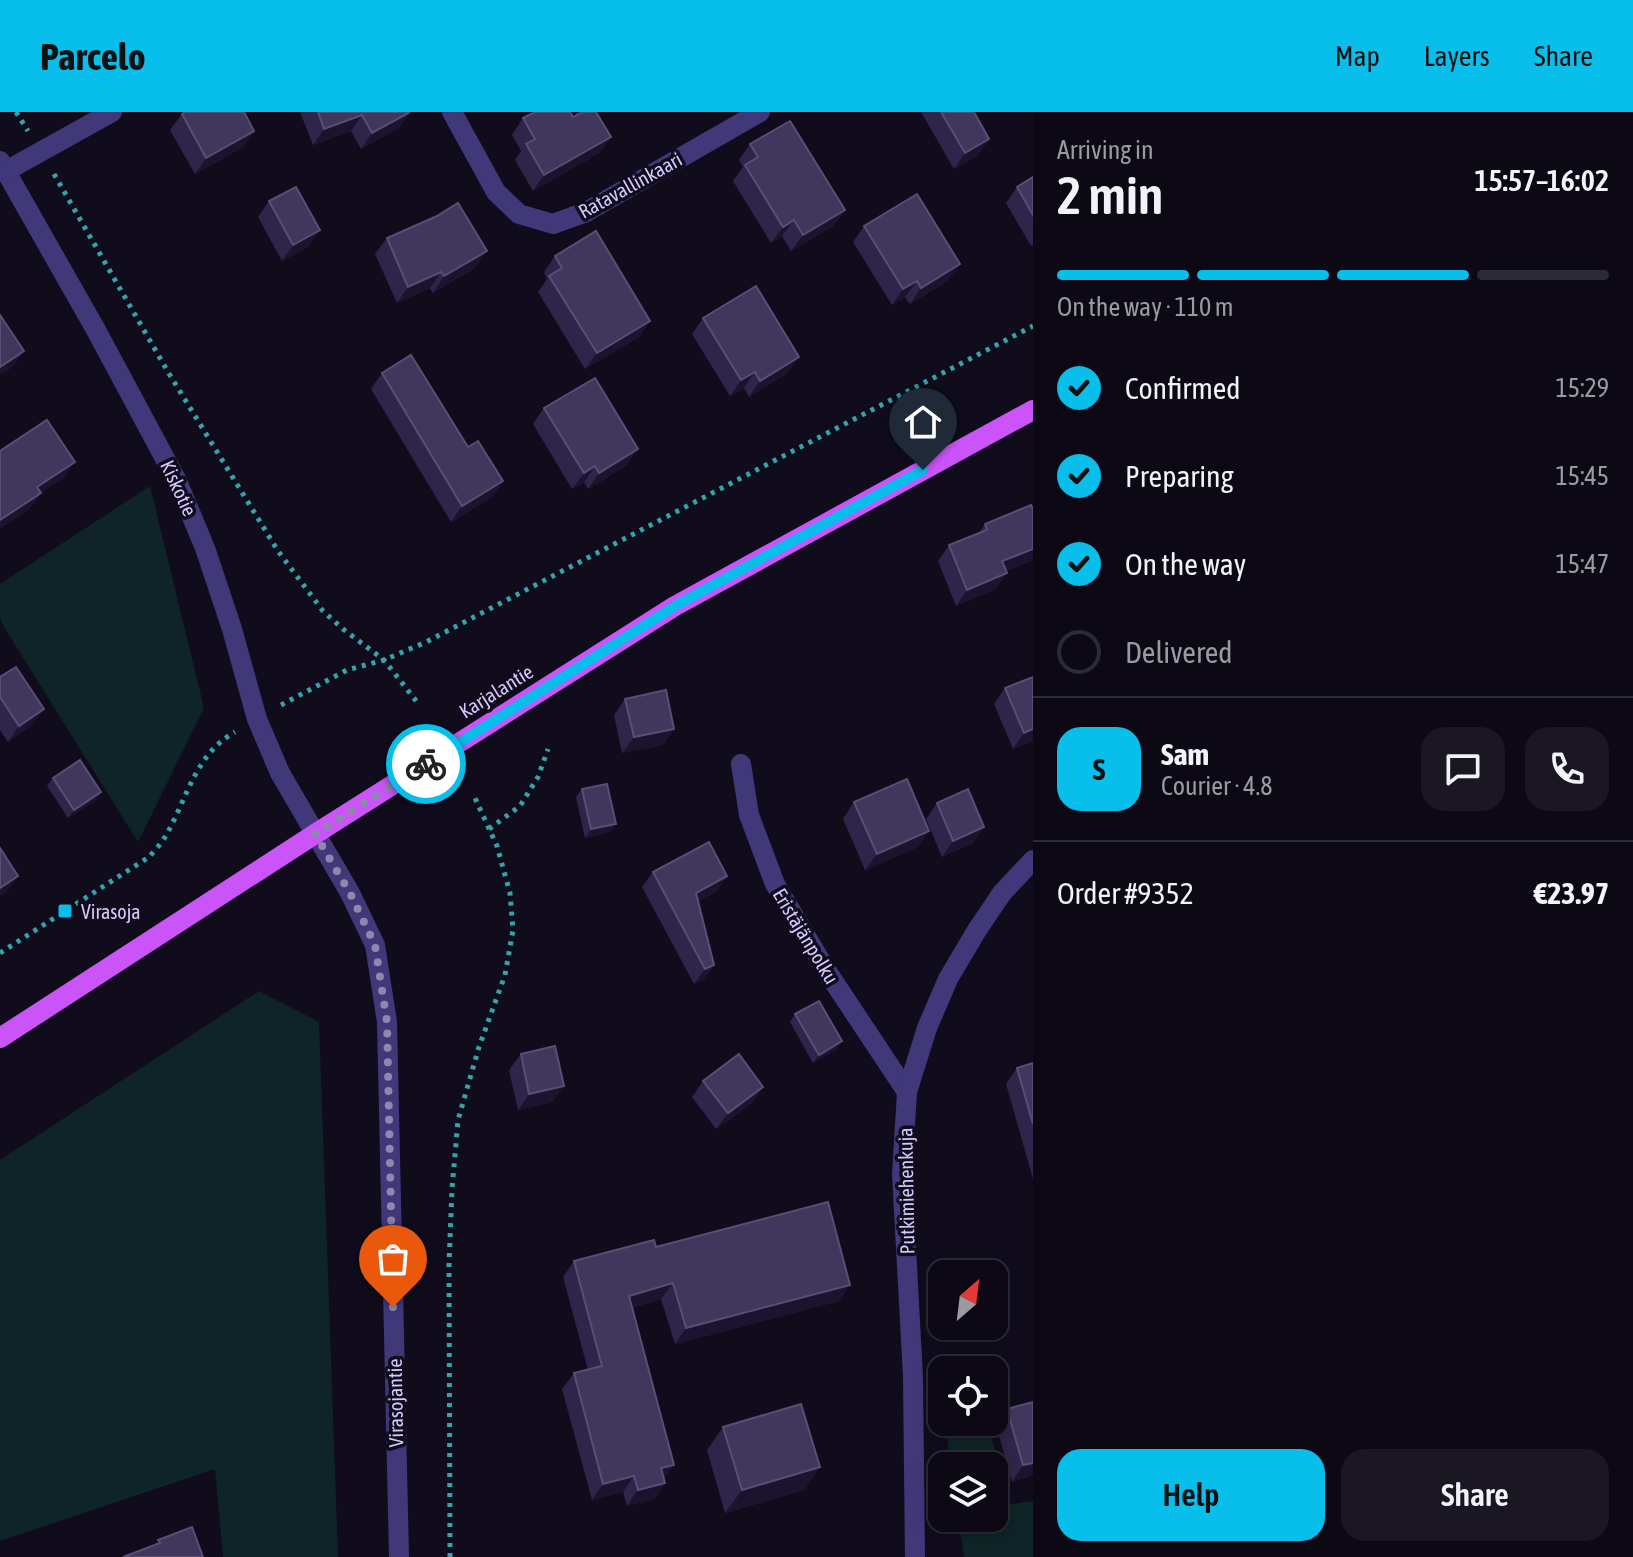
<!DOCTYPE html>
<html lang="en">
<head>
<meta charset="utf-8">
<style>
	body { margin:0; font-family:"Asap Condensed",sans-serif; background:#1a1722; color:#f1f3f6; height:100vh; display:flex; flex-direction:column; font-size:30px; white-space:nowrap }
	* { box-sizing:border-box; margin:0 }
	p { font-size:26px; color:#9a9aa0 }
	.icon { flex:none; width:44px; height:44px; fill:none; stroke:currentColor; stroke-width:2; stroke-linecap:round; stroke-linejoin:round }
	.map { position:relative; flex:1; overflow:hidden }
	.details { display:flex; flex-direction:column; background:#0c0915; width:600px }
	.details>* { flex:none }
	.needle { width:52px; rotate:28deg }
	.fabs { position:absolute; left:928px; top:1148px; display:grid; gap:16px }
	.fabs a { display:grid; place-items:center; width:80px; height:80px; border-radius:16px; background:#0c0915; box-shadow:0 4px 12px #0003,0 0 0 2px #2c2a34; font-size:40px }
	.pin { position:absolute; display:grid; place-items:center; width:68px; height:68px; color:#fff; margin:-82px -34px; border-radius:50% 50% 50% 0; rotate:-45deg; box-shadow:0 0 8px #0007 }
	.pin .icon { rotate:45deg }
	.courier { position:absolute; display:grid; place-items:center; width:80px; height:80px; margin:-40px; border:6px solid #08beea; border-radius:50%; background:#fff; color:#222; box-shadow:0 2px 10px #0007 }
	.overview em { font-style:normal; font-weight:600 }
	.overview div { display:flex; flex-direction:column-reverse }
	.overview { display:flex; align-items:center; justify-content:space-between; height:136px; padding:0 24px }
	h1 { font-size:52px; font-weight:600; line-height:60px }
	.bar { display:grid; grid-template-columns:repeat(4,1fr); gap:12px 8px; align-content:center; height:96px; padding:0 24px }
	.bar i { height:10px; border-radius:6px; background:#2c2a34 }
	.bar .current { background:#08beea }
	.bar p { grid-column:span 4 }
	.line { display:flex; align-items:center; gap:20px; padding:0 24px; border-top:2px solid #2c2a34 }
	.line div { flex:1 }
	.round { display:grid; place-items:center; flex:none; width:84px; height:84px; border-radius:24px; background:#1a1722 }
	ol { padding:0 24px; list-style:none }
	li { display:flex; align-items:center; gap:24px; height:88px }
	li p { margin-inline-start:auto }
	li .icon { padding:8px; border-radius:50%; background:#08beea; color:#111; stroke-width:4 }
	li:last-child { color:#9a9aa0 }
	li i { width:44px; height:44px; border:4px solid #2c2a34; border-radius:50% }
	.primary-button { display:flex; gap:16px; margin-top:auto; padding:16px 24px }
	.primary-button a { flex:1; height:92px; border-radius:24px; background:#08beea; color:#111; font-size:32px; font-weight:600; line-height:92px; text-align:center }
	.primary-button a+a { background:#1a1722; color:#f1f3f6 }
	header { display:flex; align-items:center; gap:48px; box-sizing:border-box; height:112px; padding:0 40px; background:#08beea; color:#111 }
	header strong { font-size:38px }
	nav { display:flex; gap:44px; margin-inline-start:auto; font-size:28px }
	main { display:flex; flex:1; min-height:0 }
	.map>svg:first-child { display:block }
	.green { fill:#0f2426 }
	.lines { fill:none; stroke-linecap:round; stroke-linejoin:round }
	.path { stroke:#31a5a9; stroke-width:5; stroke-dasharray:4 6; stroke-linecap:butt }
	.minor { stroke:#41387a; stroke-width:20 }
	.major { stroke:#cb54f9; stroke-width:20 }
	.wall { fill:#2f254a }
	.shaded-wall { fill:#1b142f }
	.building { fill:#41375d; stroke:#584e76; stroke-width:2 }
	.done { stroke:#8f87ae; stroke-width:8; stroke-dasharray:0 14.4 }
	.route { stroke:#08beea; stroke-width:10 }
	.poi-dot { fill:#08beea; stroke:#100c1c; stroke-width:3 }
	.labels { text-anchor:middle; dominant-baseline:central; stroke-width:7; stroke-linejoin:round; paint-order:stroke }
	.street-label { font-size:20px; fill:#d4c9fd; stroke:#100c1c }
	.poi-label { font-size:20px; fill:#d4c9fd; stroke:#100c1c; text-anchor:start }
</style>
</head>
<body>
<header>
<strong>Parcelo</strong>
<nav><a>Map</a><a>Layers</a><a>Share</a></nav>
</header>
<main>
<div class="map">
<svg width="1033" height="1445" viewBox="0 0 1033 1445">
	<rect width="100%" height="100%" fill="#100c1c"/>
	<!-- green -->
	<g class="green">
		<path d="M 150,374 L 204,596 L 138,730 L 4,515 L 0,506 L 0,472 Z"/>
		<path d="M 259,879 L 319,910 L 338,1445 L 223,1445 L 215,1357 L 0,1429 L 0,1048 Z"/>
		<path d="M 945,1310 L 987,1310 L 1010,1392 L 1033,1389 L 1033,1445 L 964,1445 L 958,1406 L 994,1406 L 994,1354 L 951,1354 Z"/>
	</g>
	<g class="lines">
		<!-- path -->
		<g class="path">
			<path d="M 16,0 L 28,19"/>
			<path d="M 54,62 L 168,260 L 278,439 L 323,499 L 343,517 L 384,548 L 417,590"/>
			<path d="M 281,593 L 347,558 L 384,548 L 426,530 L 1033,214"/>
			<path d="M 489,717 L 520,694 L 538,665 L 548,637"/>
			<path d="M 0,841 L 149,745 C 154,739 161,732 165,725 C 187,688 194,643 235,620"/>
			<path d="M 450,1445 L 449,1152 L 452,1077 L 458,1008 L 479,935 L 505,863 L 513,818 L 510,781 L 497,734 L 475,686"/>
		</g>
		<!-- minor -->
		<g class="minor">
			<path d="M 452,0 L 496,80 L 519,102 L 553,112 L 586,100 L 760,0"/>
			<path d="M 0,49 L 96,218 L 177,369 L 205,436 L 232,517 L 257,607 L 280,661 L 350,781 L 375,833 L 387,910 L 399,1445"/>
			<path d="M 6,59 L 112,0"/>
			<path d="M 741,652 L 749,703 L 775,772 L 826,858 L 907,980"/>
			<path d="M 915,1445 L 913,1265 L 902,1062 L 907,980 L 927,916 L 948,867 L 977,818 L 1002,781 L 1033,748"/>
		</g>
		<!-- major -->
		<path class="major" d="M 0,926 L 315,722 L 675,494 L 1033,298"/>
	</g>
	<!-- wall -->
	<g class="wall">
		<path d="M 300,0 L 410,0 L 399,16 L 361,37 L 351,19 L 313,33 Z"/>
		<path d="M 921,0 L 974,0 L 989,27 L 978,43 L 954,57 Z"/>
		<path d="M 182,2 L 243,35 L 195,62 L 170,18 Z"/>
		<path d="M 573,5 L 611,25 L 599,41 L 533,79 L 515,48 L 521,39 L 512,23 L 523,6 Z"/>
		<path d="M 750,32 L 845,98 L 833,114 L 791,139 L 782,124 L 771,131 L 733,69 L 743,55 L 739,48 Z"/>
		<path d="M 1033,65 L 1033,133 L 1031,134 L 1006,91 L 1017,75 Z"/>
		<path d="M 269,89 L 320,118 L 309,134 L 282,149 L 258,105 Z"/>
		<path d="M 864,114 L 949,168 L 910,192 L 905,185 L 892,193 L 853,130 Z"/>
		<path d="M 387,126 L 476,155 L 433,181 L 430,176 L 397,191 L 375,142 Z"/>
		<path d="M 555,144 L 650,209 L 639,225 L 585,257 L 538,180 L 547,167 L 544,160 Z"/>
		<path d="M 703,206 L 788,261 L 749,285 L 744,276 L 730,284 L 692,222 Z"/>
		<path d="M 382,261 L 468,335 L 503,369 L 492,385 L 451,410 L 371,277 Z"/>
		<path d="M 544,296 L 627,353 L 588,377 L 584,370 L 572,377 L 533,312 Z"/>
		<path d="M 985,412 L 1033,448 L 1006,459 L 996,477 L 956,494 L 938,449 L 949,433 L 978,422 Z"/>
		<path d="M 0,565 L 32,613 L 8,630 L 0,618 Z"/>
		<path d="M 1033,565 L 1033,629 L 1013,637 L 994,592 L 1005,576 Z"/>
		<path d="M 625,587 L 674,617 L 663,633 L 622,641 L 614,603 Z"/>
		<path d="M 53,666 L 96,688 L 68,706 L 47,674 Z"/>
		<path d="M 582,677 L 610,720 L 585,726 L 576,685 Z"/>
		<path d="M 854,690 L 929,719 L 918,735 L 865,758 L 843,707 Z"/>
		<path d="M 937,691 L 984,715 L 973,731 L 942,745 L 926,707 Z"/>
		<path d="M 653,760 L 727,764 L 717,779 L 698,789 L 714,853 L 703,868 L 694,872 L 642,775 Z"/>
		<path d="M 795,902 L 837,937 L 813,951 L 790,910 Z"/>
		<path d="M 521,942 L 553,990 L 518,998 L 509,958 Z"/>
		<path d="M 1033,951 L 1033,1067 L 1006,972 L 1017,956 Z"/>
		<path d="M 703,969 L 763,975 L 752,991 L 716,1017 L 692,985 Z"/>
		<path d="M 656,1135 L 839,1189 L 675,1232 L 661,1187 L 632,1196 L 665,1371 L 654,1387 L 627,1394 L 623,1380 L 592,1388 L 562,1277 L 574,1261 L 588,1258 L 563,1165 L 574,1149 Z"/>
		<path d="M 1007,1297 L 1033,1363 L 1012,1370 L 996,1313 Z"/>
		<path d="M 723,1315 L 820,1355 L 804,1378 L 725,1401 L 707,1338 Z"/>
	</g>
	<!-- shaded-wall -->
	<g class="shaded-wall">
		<path d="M 410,0 L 399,16 L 361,37 L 372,21 Z"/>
		<path d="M 362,3 L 351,19 L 313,33 L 324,17 Z"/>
		<path d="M 254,19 L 243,35 L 195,62 L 206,46 Z"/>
		<path d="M 611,25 L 599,41 L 533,79 L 544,63 Z"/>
		<path d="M 989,27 L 978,43 L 954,57 L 965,41 Z"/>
		<path d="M 845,98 L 833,114 L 791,139 L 803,123 Z"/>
		<path d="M 794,108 L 782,124 L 771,131 L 783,115 Z"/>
		<path d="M 320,118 L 309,134 L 282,149 L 293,133 Z"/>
		<path d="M 487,139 L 476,155 L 433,181 L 444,164 Z"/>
		<path d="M 960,152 L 949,168 L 910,192 L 921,176 Z"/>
		<path d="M 441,160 L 430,176 L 397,191 L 408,175 Z"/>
		<path d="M 917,169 L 905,185 L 892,193 L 903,177 Z"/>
		<path d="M 650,209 L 639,225 L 585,257 L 597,241 Z"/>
		<path d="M 24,239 L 13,255 L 0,263 L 0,255 Z"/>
		<path d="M 799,245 L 788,261 L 749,285 L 760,269 Z"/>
		<path d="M 755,260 L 744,276 L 730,284 L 741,268 Z"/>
		<path d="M 638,337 L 627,353 L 588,377 L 599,361 Z"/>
		<path d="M 75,350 L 64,366 L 41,381 L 30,397 L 0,417 L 0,408 L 37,375 Z"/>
		<path d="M 595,354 L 584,370 L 572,377 L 584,361 Z"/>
		<path d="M 503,369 L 492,385 L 451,410 L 462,394 Z"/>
		<path d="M 1033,437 L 1033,448 L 991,465 L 1002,449 Z"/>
		<path d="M 1007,461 L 996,477 L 956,494 L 967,478 Z"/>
		<path d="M 44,597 L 32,613 L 8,630 L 19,614 Z"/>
		<path d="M 674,617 L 663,633 L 622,641 L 634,625 Z"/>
		<path d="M 1033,617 L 1033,629 L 1013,637 L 1024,621 Z"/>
		<path d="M 101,680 L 96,688 L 68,706 L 74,698 Z"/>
		<path d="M 616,712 L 610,720 L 585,726 L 591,717 Z"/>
		<path d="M 984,715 L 973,731 L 942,745 L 953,729 Z"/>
		<path d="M 929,719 L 918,735 L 865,758 L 877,742 Z"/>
		<path d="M 18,764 L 7,780 L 0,784 L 0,776 Z"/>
		<path d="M 727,764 L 717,779 L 685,796 L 696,781 Z"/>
		<path d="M 714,853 L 703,868 L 694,872 L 705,857 Z"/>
		<path d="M 842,929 L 837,937 L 813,951 L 819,943 Z"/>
		<path d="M 564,974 L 553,990 L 518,998 L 529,982 Z"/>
		<path d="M 763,975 L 752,991 L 716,1017 L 728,1001 Z"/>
		<path d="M 673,1171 L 661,1187 L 618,1200 L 629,1184 Z"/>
		<path d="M 850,1173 L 839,1189 L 675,1232 L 686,1216 Z"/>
		<path d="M 1033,1351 L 1033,1363 L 1012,1370 L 1023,1353 Z"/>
		<path d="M 674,1353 L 663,1369 L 661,1356 Z"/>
		<path d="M 820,1355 L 804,1378 L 725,1401 L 742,1378 Z"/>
		<path d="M 634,1364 L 623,1380 L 592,1388 L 603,1372 Z"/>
		<path d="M 665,1371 L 654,1387 L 627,1394 L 638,1378 Z"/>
	</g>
	<!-- building -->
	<g class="building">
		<path d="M 185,0 L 244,0 L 254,19 L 206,46 L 182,2 Z"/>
		<path d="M 318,0 L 410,0 L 372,21 L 362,3 L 324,17 Z"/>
		<path d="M 535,0 L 570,0 L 573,5 L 582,0 L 596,0 L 611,25 L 544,63 L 526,32 L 535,27 L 523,6 Z"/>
		<path d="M 941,0 L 974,0 L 989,27 L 965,41 Z"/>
		<path d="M 790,9 L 845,98 L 803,123 L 794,108 L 783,115 L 745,53 L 758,45 L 750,32 Z"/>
		<path d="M 1033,65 L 1033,103 L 1017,75 Z"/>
		<path d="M 296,75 L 320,118 L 293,133 L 269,89 Z"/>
		<path d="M 917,82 L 960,152 L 921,176 L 917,169 L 903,177 L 864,114 Z"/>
		<path d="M 458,91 L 487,139 L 444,164 L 441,160 L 408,175 L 387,126 L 437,104 Z"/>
		<path d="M 596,119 L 650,209 L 597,241 L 549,164 L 562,156 L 555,144 Z"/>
		<path d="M 756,174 L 799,245 L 760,269 L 755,260 L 741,268 L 703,206 Z"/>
		<path d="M 0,203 L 24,239 L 0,255 Z"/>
		<path d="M 411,243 L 468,335 L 478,329 L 503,369 L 462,394 L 382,261 Z"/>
		<path d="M 595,266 L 638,337 L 599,361 L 595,354 L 584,361 L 544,296 Z"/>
		<path d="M 47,308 L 75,350 L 37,375 L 41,381 L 0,408 L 0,339 Z"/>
		<path d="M 1031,393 L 1033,397 L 1033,437 L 1002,449 L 1007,461 L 967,478 L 949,433 L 987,418 L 985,412 Z"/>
		<path d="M 16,555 L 44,597 L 19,614 L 0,585 L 0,565 Z"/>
		<path d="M 1033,565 L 1033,617 L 1024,621 L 1005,576 Z"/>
		<path d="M 666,578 L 674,617 L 634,625 L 625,587 Z"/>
		<path d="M 80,648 L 101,680 L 74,698 L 53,666 Z"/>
		<path d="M 907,667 L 929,719 L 877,742 L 854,690 Z"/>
		<path d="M 607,672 L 616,712 L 591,717 L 582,677 Z"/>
		<path d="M 968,677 L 984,715 L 953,729 L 937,691 Z"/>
		<path d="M 709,730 L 727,764 L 696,781 L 714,853 L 705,857 L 653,760 Z"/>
		<path d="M 0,736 L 18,764 L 0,776 Z"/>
		<path d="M 819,889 L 842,929 L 819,943 L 795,902 Z"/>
		<path d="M 555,934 L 564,974 L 529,982 L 521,942 Z"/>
		<path d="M 739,942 L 763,975 L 728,1001 L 703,969 Z"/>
		<path d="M 1033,951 L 1033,1012 L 1017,956 Z"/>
		<path d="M 828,1090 L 850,1173 L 686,1216 L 673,1171 L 629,1184 L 674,1353 L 661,1356 L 665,1371 L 638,1378 L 634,1364 L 603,1372 L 574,1261 L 602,1254 L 574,1149 L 654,1128 L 656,1135 Z"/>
		<path d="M 1033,1290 L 1033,1351 L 1023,1353 L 1007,1297 Z"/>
		<path d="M 801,1292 L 820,1355 L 742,1378 L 723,1315 Z"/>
		<path d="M 192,1415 L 203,1445 L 123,1445 L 160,1431 L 158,1428 Z"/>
	</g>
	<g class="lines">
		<!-- done -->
		<path class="done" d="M 393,1195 L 387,910 L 375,833 L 350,781 L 315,722 L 426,652"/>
		<!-- route -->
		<path class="route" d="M 426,652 L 675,494 L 923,358"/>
	</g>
	<!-- markers -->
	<rect class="poi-dot" x="57" y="791" width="16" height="16" rx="4"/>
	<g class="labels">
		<!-- street labels -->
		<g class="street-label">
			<text transform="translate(630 73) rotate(-29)">Ratavallinkaari</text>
			<text transform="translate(179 376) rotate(65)">Kiskotie</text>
			<text transform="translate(496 579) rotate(-32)">Karjalantie</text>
			<text transform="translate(806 824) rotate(59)">Eristäjänpolku</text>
			<text transform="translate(906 1079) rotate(-91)">Putkimiehenkuja</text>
			<text transform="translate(395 1291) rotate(-91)">Virasojantie</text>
		</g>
		<!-- poi labels -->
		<g class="poi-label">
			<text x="81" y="799">Virasoja</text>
		</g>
	</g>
</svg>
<div class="fabs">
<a><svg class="needle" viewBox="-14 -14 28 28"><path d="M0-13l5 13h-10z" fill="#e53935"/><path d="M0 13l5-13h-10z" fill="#9a9aa0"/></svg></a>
<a><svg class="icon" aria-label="locate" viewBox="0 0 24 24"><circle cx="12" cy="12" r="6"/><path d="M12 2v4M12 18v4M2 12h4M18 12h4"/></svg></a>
<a><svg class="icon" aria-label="layers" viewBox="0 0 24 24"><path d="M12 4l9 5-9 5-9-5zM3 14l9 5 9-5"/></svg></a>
</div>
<div class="pin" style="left:393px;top:1195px;background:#ea580c"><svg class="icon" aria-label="bag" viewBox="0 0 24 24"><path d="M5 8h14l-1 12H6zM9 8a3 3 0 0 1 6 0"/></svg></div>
<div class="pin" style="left:923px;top:358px;background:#1f2937"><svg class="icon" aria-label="home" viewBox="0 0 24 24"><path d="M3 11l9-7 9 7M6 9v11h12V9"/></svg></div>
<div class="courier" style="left:426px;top:652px"><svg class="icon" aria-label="bike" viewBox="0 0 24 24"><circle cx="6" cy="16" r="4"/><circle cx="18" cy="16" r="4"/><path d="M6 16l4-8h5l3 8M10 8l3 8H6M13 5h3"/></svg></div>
</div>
<section class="details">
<div class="overview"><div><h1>2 min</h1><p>Arriving in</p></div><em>15:57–16:02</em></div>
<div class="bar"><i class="current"></i><i class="current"></i><i class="current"></i><i></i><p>On the way · 110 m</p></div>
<ol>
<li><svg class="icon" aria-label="check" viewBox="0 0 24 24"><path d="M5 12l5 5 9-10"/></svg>Confirmed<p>15:29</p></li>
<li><svg class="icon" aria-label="check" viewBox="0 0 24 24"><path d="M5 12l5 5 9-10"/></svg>Preparing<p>15:45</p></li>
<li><svg class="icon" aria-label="check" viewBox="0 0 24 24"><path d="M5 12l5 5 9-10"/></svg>On the way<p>15:47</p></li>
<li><i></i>Delivered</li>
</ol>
<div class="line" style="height:144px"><b class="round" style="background:#08beea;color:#111">S</b><div><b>Sam</b><p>Courier · 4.8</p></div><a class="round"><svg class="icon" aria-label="chat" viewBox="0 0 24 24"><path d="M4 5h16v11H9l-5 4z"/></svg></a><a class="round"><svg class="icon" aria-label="phone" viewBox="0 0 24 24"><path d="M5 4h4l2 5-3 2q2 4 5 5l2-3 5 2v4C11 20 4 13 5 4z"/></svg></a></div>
<div class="line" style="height:104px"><div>Order #9352</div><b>€23.97</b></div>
<div class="primary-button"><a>Help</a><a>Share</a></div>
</section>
</main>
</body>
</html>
